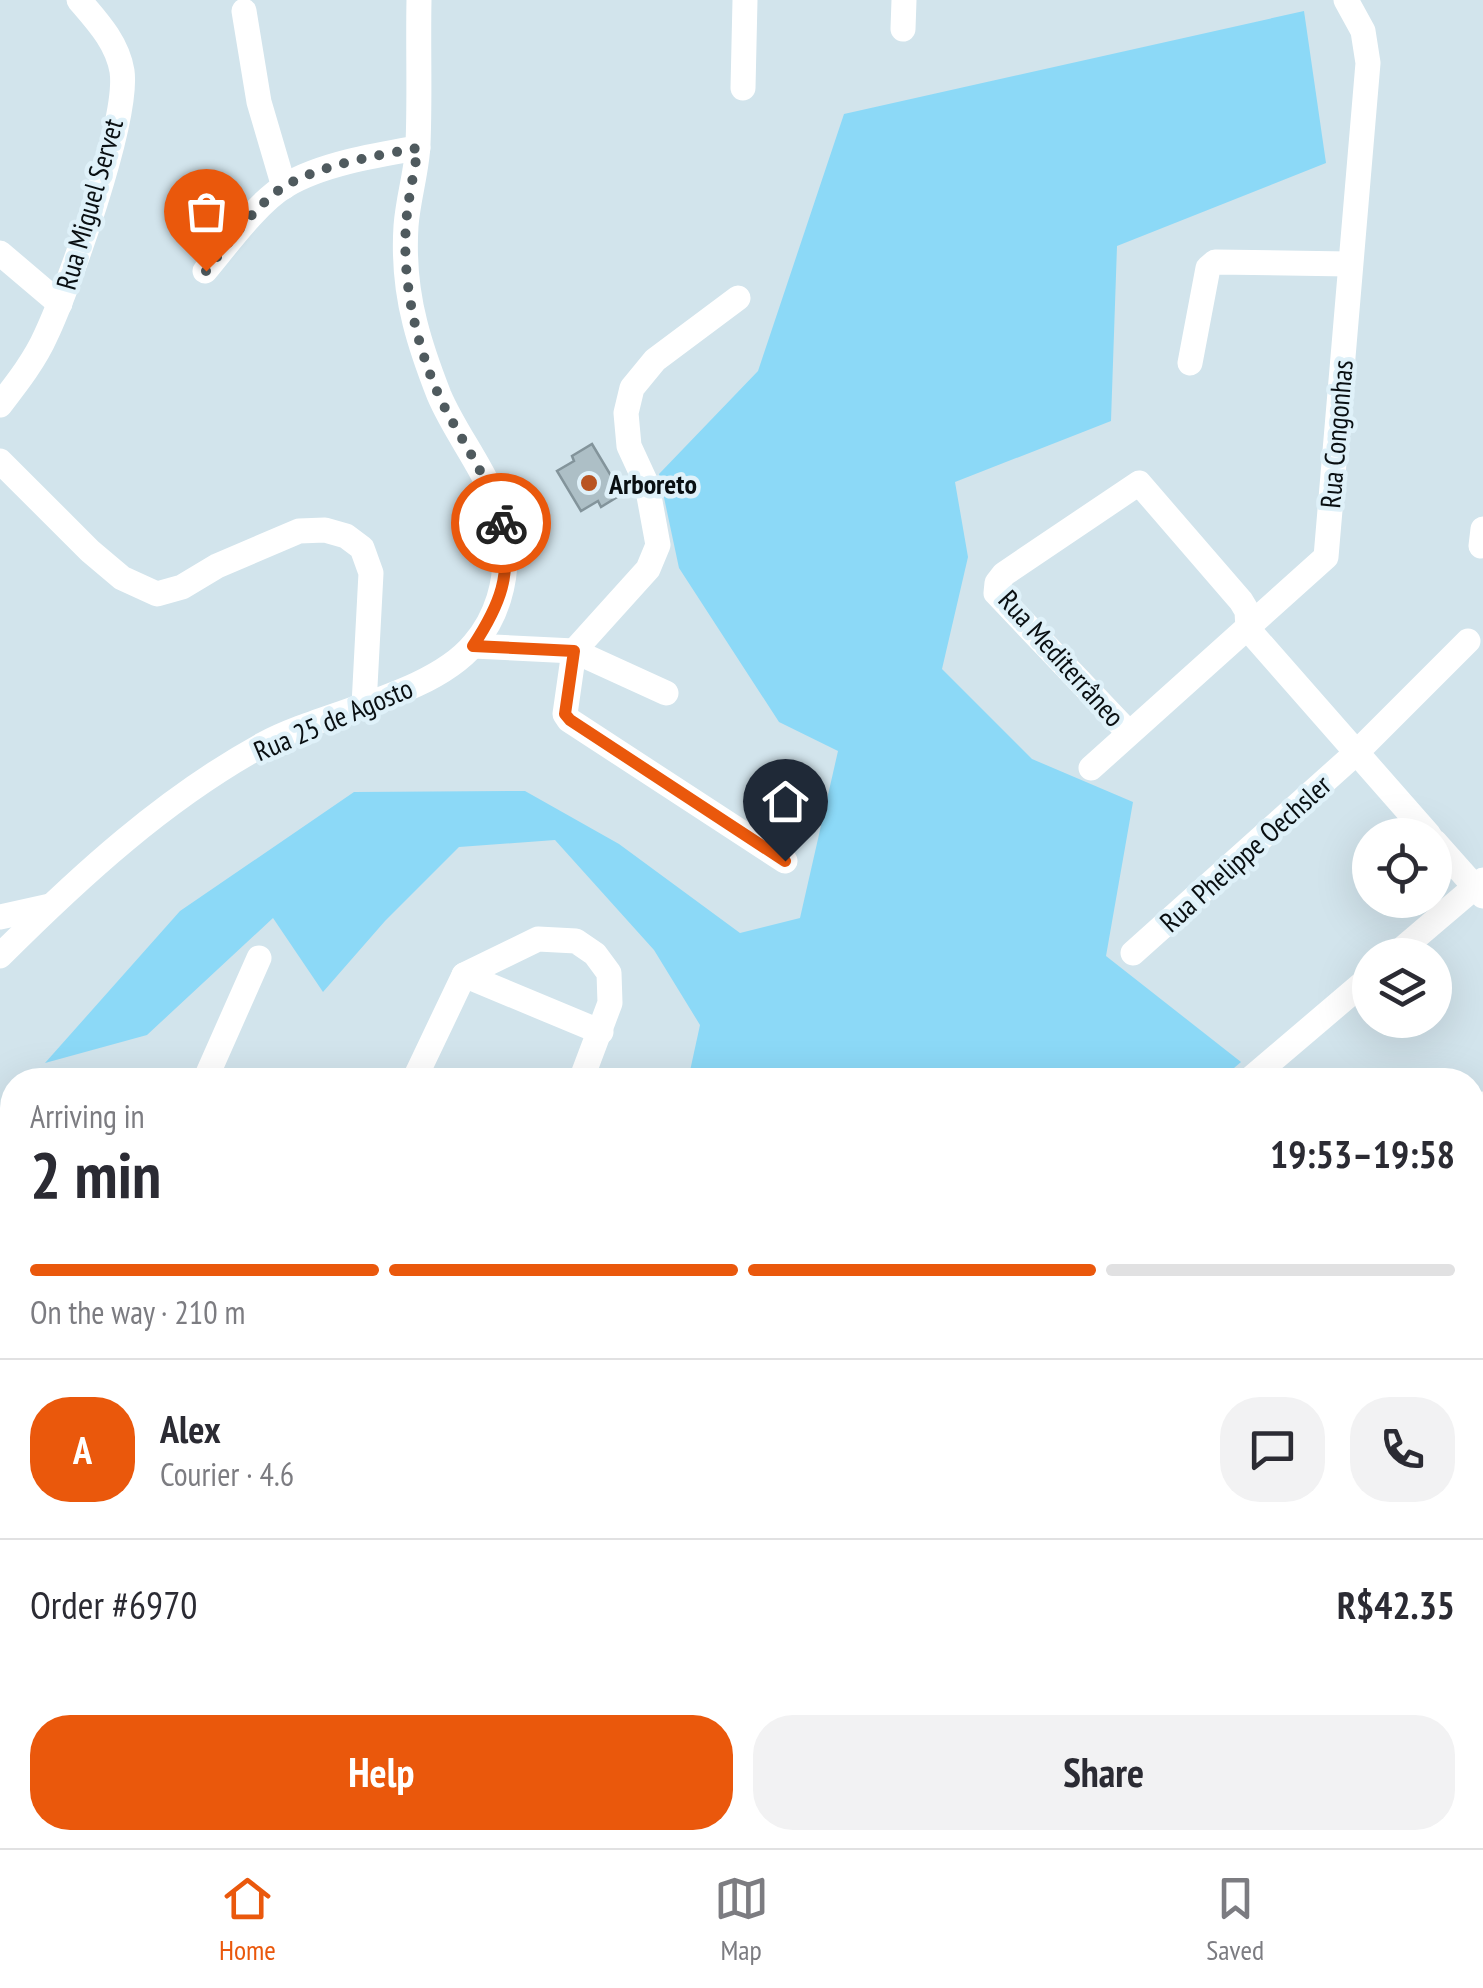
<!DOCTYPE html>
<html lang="en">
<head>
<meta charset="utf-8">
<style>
	body { margin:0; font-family:"PT Sans Narrow",sans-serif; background:#f2f2f3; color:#2b2b33; height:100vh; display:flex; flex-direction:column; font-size:38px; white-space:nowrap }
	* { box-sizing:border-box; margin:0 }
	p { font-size:32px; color:#7c7c81 }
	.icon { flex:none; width:55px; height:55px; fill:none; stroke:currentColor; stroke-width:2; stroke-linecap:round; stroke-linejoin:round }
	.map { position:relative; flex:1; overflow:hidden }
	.details { position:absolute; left:0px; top:1068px; width:1485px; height:782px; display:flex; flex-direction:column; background:#fff; border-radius:40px 40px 0 0; box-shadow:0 10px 40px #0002 }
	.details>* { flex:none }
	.tools { position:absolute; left:1352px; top:818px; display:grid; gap:20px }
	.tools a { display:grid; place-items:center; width:100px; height:100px; border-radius:50%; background:#fff; box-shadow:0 10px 40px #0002; font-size:50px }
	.pin { position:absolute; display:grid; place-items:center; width:85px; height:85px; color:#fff; margin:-102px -42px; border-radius:50% 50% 50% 0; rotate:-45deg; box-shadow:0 0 10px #0007 }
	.pin .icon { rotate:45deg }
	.courier { position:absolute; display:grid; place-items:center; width:100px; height:100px; margin:-50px; border:8px solid #ea580c; border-radius:50%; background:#fff; color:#222; box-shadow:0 2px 12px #0007 }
	.headline em { font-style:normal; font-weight:600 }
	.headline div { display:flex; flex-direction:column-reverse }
	.headline { display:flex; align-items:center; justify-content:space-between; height:170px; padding:0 30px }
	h1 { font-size:65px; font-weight:600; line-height:75px }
	.bar { display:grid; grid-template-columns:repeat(4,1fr); gap:15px 10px; align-content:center; height:120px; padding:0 30px }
	.bar i { height:12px; border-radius:8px; background:#e1e1e2 }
	.bar .active { background:#ea580c }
	.bar p { grid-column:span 4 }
	.line { display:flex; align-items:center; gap:25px; padding:0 30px; border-top:2px solid #e1e1e2 }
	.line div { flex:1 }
	.round { display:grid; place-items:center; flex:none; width:105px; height:105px; border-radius:40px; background:#f2f2f3 }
	.action { display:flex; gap:20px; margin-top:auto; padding:20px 30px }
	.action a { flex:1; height:115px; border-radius:40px; background:#ea580c; color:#fff; font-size:40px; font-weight:600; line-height:115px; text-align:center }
	.action a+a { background:#f2f2f3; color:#2b2b33 }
	.tab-bar { display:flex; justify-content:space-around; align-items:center; height:140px; border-top:2px solid #e1e1e2; background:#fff; font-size:28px; color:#7c7c81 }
	.tab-bar a { display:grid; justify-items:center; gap:5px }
	.tab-bar .active { color:#ea580c }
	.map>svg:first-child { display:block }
	.green { fill:#8cd9f7 }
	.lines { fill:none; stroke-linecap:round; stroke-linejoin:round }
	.stream { stroke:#0897bd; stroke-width:5 }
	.building { fill:#adbfc6; stroke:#83949b; stroke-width:2.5 }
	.minor { stroke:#fff; stroke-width:25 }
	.done { stroke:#4f5a5e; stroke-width:10; stroke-dasharray:0 18 }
	.route { stroke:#ea580c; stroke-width:12 }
	.poi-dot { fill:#b95421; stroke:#dff1f9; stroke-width:4 }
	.labels { text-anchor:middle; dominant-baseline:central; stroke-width:9; stroke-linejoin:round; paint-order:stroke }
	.street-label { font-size:28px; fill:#090f12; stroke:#dff1f9 }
	.poi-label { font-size:28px; font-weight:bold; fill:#090f12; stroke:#dff1f9; text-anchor:start }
</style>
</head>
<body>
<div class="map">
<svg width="1483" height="1848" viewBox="0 0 1483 1848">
	<rect width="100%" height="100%" fill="#d2e4ec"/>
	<!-- green -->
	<g class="green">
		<path d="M 1304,11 L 1326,163 L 1117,246 L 1111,421 L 955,482 L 968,557 L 942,669 L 1032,759 L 1133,802 L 1106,956 L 1241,1062 L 1220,1080 L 688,1080 L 700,1025 L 654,950 L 555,840 L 459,847 L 385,921 L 323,992 L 273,918 L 147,1035 L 45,1063 L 180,911 L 354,792 L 525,791 L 619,844 L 740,933 L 800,918 L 838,751 L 779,722 L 679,568 L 659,474 L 758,371 L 844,114 Z"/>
		<path d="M 12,1726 L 12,1779 L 0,1779 L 0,1736 Z"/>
		<path d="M 520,1838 L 777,1838 L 764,1848 L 532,1848 Z"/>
	</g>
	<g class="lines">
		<!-- stream -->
		<path class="stream" d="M 569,1838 L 580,1848"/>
	</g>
	<!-- building -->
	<path class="building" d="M 592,444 L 622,494 L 601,507 L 598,501 L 581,511 L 557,471 L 574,461 L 572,456 Z"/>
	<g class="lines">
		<!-- minor -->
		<g class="minor">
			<path d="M 244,11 L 259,102 L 284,187"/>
			<path d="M 903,29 L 904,0"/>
			<path d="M 743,88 L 745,0"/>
			<path d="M 0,253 L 60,304"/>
			<path d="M 205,271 C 226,246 258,202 285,186 C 321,164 377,155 418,148"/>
			<path d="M 738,298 L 655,360 L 632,388 L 626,413 L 629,446 L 647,485 L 658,545 L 648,569 L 574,651 L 565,714 L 569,720 L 785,861"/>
			<path d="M 1190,363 L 1208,268 L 1215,262 L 1349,264"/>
			<path d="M 0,405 C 17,383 35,360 46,335 C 69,286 129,120 122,71 C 117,42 97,21 79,0"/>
			<path d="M 0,461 L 90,551 L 122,578 L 157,594 L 182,587 L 217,566 L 299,531 L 325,530 L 346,536 L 362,548 L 371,573 L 364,705"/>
			<path d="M 1481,546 L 1483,529"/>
			<path d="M 473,646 L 574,651 L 666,693"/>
			<path d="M 1129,733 L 996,593 L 997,583 L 1004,574 L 1139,483 L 1241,601 L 1247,611 L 1248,629 L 1429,835"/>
			<path d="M 1091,768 L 1326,557 L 1368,63 L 1363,31 L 1346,0"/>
			<path d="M 1435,842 L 1483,896"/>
			<path d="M 0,917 L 50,906"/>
			<path d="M 1133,953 L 1356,753 L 1468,641"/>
			<path d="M 1395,955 L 1483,880"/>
			<path d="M 0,956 C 79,877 165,798 264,744 C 323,712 431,696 474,644 C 497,617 507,582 505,546 C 503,488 460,445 439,395 C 430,372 421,347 415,323 C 407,292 404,258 406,226 C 408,198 417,171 418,144 C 420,96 418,48 419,0"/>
			<path d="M 464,975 L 601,1032"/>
			<path d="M 205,1080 L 259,958"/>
			<path d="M 414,1080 L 464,975 L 538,939 L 576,941 L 595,954 L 609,973 L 610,1003 L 581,1080"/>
			<path d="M 1249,1080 L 1370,977"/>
			<path d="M 1472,1114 L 1483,1104"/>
			<path d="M 1474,1350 L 1483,1362"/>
			<path d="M 1472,1447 L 1483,1439"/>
			<path d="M 1472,1479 L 1483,1492"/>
			<path d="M 0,1537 L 12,1516"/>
			<path d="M 0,1598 L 12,1606"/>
			<path d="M 1472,1715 L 1483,1706"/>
			<path d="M 872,1838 L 881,1848"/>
			<path d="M 1036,1838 L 1045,1848"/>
			<path d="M 962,1848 L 975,1838"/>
			<path d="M 1317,1848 L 1329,1838"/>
		</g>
	</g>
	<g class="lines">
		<!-- done -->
		<path class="done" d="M 206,271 C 226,246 258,202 285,186 C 323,164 375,156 418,148 C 414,173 408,199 406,224 C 402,282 416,345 440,398 C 460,440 489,476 501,523"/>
		<!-- route -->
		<path class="route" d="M 501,523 C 513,574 500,605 473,646 L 574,651 L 565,714 L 570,720 L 785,861"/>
	</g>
	<!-- markers -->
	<circle class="poi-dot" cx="589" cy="483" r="10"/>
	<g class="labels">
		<!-- street labels -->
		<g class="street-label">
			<text transform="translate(89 204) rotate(-74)">Rua Miguel Servet</text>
			<text transform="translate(1336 434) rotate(-85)">Rua Congonhas</text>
			<text transform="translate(1062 658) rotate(48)">Rua Mediterrâneo</text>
			<text transform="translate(333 719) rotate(-23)">Rua 25 de Agosto</text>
			<text transform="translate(1245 853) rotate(-42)">Rua Phelippe Oechsler</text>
		</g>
		<!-- poi labels -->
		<g class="poi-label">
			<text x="609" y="483">Arboreto</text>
		</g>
	</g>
</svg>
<div class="tools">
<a><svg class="icon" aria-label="locate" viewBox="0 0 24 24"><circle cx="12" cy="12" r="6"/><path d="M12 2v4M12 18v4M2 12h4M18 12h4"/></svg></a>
<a><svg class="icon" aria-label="layers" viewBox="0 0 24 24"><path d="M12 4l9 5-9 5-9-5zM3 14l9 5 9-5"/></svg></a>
</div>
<div class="pin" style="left:206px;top:271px;background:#ea580c"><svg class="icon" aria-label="bag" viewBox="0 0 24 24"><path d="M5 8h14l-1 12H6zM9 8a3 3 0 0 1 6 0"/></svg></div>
<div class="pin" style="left:785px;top:861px;background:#1f2937"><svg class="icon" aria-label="home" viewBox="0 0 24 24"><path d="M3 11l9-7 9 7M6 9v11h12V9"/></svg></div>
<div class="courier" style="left:501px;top:523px"><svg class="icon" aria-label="bike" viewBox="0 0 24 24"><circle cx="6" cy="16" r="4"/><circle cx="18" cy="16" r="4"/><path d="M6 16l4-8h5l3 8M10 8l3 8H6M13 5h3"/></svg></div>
<section class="details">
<div class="headline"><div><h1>2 min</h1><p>Arriving in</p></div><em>19:53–19:58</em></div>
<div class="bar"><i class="active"></i><i class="active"></i><i class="active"></i><i></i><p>On the way · 210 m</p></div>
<div class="line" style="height:180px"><b class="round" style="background:#ea580c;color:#fff">A</b><div><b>Alex</b><p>Courier · 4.6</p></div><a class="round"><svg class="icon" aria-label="chat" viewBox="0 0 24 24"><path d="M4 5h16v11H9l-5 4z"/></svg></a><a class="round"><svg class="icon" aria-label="phone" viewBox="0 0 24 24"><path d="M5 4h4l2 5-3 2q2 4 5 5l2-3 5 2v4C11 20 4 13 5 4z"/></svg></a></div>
<div class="line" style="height:130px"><div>Order #6970</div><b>R$42.35</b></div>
<div class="action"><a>Help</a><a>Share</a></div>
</section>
</div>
<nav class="tab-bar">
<a class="active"><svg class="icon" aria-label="home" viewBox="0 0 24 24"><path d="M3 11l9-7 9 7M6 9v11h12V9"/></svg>Home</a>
<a><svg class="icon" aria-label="map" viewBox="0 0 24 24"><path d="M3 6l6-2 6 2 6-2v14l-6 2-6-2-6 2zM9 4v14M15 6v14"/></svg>Map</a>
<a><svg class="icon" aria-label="saved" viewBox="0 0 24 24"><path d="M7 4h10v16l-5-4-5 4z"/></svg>Saved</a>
</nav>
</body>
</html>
